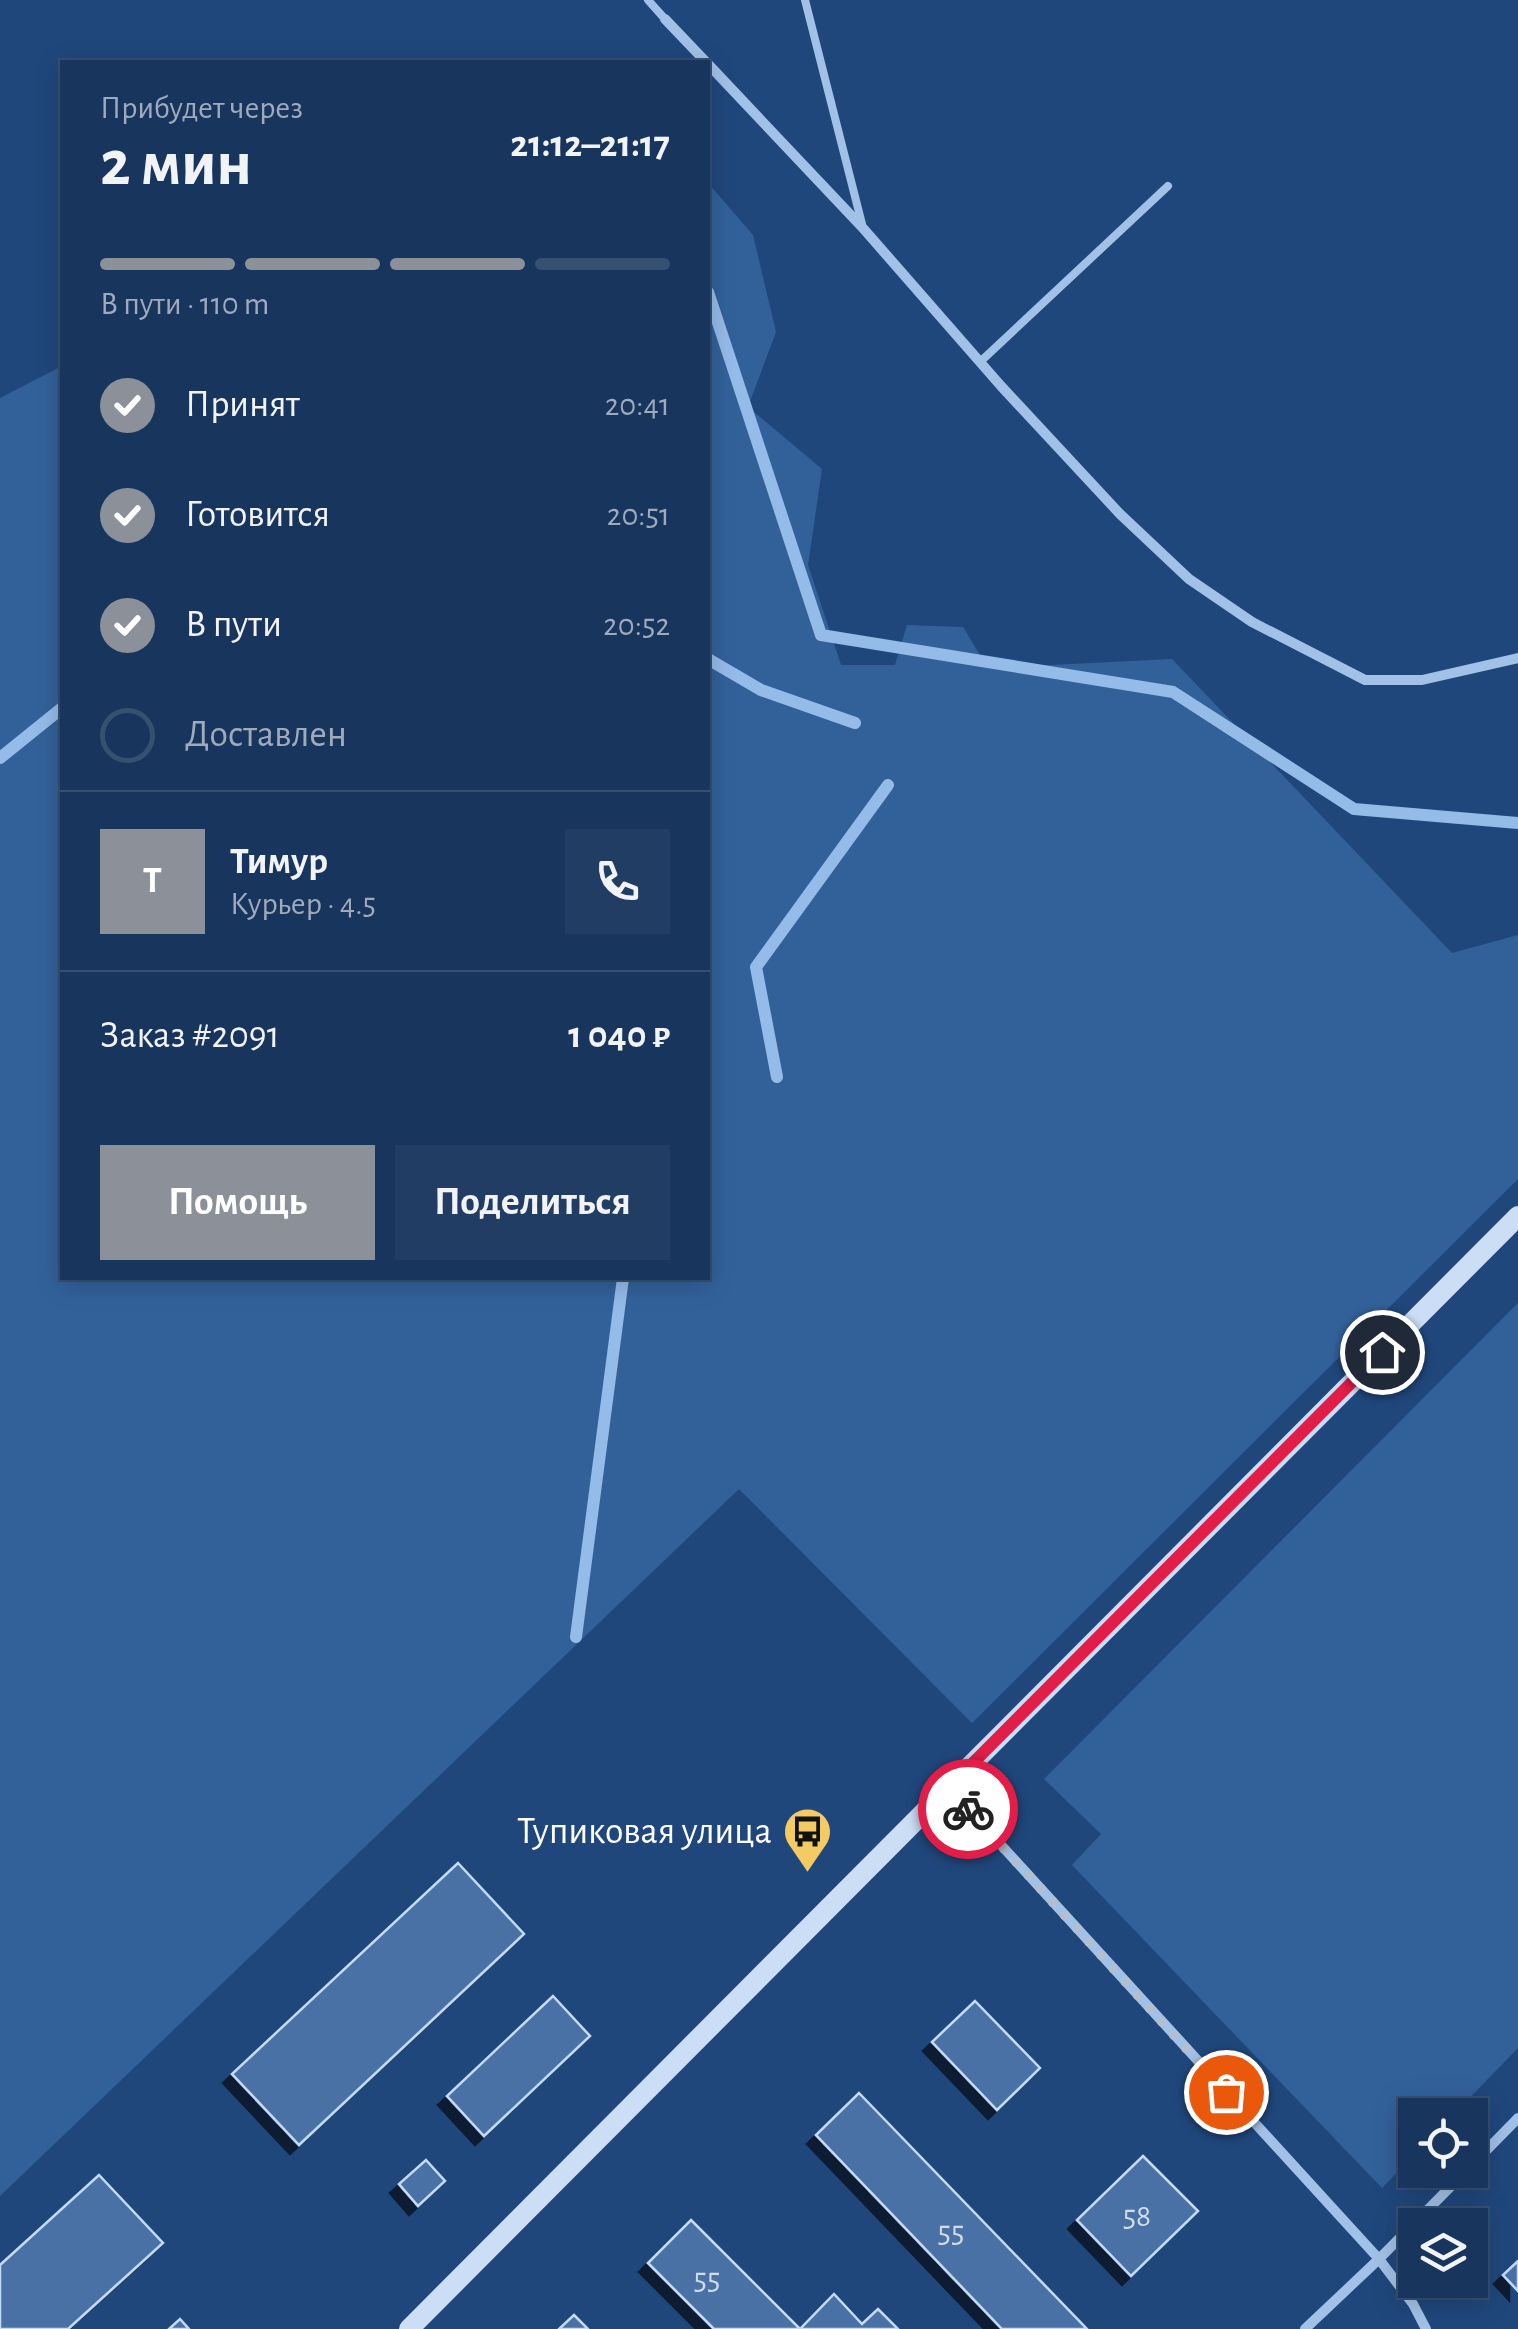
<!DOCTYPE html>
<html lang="ru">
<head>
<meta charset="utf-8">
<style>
	body { margin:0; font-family:"Alegreya Sans",sans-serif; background:#213d63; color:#f1f3f6; height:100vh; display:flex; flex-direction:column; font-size:38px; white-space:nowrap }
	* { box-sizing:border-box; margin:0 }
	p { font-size:32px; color:#9fabbc }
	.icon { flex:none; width:55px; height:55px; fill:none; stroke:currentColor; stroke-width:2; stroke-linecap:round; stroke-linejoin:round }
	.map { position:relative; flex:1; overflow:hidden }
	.drawer { position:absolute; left:60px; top:60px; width:650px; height:1220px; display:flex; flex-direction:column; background:#18355d; border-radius:0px; box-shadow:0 5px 25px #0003,0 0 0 2px #365072 }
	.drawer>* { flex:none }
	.buttons { position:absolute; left:1398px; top:2098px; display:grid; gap:20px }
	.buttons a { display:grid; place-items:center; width:90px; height:90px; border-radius:0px; background:#18355d; box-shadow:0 5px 25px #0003,0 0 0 2px #365072; font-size:50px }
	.pin { position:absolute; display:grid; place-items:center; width:85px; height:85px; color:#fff; margin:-42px; border:5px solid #fff; border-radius:50%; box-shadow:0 2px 10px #0007 }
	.courier { position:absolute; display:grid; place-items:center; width:100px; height:100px; margin:-50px; border:8px solid #e11d48; border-radius:50%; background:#fff; color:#222; box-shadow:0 2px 12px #0007 }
	.overview em { font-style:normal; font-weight:700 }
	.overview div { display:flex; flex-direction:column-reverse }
	.overview { display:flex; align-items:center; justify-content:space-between; height:170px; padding:0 40px }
	h1 { font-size:65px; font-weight:700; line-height:75px }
	.bar { display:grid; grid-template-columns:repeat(4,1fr); gap:15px 10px; align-content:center; height:120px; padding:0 40px }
	.bar i { height:12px; border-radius:8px; background:#365072 }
	.bar .active { background:#8c9099 }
	.bar p { grid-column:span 4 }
	.line { display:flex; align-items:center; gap:25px; padding:0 40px; border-top:2px solid #365072 }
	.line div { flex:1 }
	.round { display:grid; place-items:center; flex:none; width:105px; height:105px; border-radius:0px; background:#213d63 }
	ol { padding:0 40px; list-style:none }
	li { display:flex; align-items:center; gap:30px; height:110px }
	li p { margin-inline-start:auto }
	li .icon { padding:10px; border-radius:50%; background:#8c9099; color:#fff; stroke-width:4 }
	li:last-child { color:#9fabbc }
	li i { width:55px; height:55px; border:5px solid #365072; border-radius:50% }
	.action { display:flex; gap:20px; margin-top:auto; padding:20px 40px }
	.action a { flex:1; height:115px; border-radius:0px; background:#8c9099; color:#fff; font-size:40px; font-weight:700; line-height:115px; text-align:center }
	.action a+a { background:#213d63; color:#f1f3f6 }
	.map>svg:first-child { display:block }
	.green { fill:#32619a }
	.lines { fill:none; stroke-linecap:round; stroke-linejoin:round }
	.stream { stroke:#95bbe8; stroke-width:12 }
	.building { fill:#4871a5; stroke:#c5dbf5; stroke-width:2.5; filter:url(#shadow) }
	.lane { stroke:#a2c1e6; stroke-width:8 }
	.street { stroke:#a2c1e6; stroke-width:10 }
	.secondary { stroke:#ccdef5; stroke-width:20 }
	.done { stroke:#b1bfd1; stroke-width:10; stroke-dasharray:0 18 }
	.route { stroke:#e11d48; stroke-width:12 }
	.labels { text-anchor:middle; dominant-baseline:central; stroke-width:8; stroke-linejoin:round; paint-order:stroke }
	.number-label { font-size:32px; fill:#d1dce8 }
	.poi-label { font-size:38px; fill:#fff; stroke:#20477c; text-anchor:end }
</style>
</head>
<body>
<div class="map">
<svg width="1518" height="2329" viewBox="0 0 1518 2329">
	<defs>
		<filter id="shadow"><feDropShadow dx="-9" dy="9" stdDeviation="0" flood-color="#0009"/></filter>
	</defs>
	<rect width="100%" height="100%" fill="#20477c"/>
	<!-- green -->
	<g class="green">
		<path d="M 708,183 L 753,235 L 776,332 L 748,407 L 822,469 L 808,565 L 841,665 L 895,665 L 907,625 L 963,627 L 988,668 L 1172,659 L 1452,953 L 1518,935 L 1518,1179 L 972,1723 L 739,1489 L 0,2196 L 0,398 L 62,366 L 62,1278 L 708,1278 Z"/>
		<path d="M 1518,1303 L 1518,2048 L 1453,2115 L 1415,2115 L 1415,2154 L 1382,2188 L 1072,1865 L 1101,1834 L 1044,1779 Z"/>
	</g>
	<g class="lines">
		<!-- stream -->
		<g class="stream">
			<path d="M 708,292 L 821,635 L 1173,692 L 1354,809 L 1518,823"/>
			<path d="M 708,659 L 761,690 L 855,723"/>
			<path d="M 0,758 L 62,708"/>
			<path d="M 777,1077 L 756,967 L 888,785"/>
			<path d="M 576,1637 L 623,1278"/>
		</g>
	</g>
	<!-- building -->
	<g class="building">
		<path d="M 458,1863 L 524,1934 L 299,2145 L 232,2074 Z"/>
		<path d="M 553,1996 L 590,2036 L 484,2136 L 447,2096 Z"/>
		<path d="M 975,2001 L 1040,2068 L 997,2110 L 932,2042 Z"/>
		<path d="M 859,2093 L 1087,2329 L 1002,2329 L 816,2135 Z"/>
		<path d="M 1143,2156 L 1198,2211 L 1131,2276 L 1077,2220 Z"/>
		<path d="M 426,2160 L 445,2181 L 418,2206 L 399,2184 Z"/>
		<path d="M 99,2175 L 163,2243 L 68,2329 L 0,2329 L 0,2265 Z"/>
		<path d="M 691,2220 L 800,2329 L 834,2294 L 862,2324 L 878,2309 L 898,2329 L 714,2329 L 648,2263 Z"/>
		<path d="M 1518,2261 L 1518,2291 L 1503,2275 Z"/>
		<path d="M 574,2315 L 588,2329 L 559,2329 Z"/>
		<path d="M 180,2319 L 189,2329 L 169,2329 Z"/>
	</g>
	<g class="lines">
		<!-- lane -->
		<g class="lane">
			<path d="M 648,0 L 665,19"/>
			<path d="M 805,0 L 862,224"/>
			<path d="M 980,362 L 1168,186"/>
		</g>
		<!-- street -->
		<g class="street">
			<path d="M 665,19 L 706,62"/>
			<path d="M 708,64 L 862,227 L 1001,386 L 1120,514 L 1189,579 L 1252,622 L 1365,680 L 1422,680 L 1518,658"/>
			<path d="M 949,1788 L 1379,2259 L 1413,2304 L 1426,2329"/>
			<path d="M 1470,2167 L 1518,2118"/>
			<path d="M 1305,2329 L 1379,2259 L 1467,2170"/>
		</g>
		<!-- secondary -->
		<path class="secondary" d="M 409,2329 L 1518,1216"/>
	</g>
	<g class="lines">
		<!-- done -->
		<path class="done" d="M 968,1809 L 1226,2092"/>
		<!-- route -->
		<path class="route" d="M 968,1809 L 948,1788 L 1382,1352"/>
	</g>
	<!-- icons -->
	<defs>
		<symbol id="bus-pin" viewBox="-11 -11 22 30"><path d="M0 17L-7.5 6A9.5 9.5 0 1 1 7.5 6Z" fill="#f4ca62" stroke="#20477c"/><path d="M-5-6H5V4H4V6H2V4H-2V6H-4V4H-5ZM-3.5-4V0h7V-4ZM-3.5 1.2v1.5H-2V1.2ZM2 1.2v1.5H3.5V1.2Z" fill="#111"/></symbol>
	</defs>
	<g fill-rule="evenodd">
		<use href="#bus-pin" x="780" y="1804" width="55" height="75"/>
	</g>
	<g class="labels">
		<!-- number labels -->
		<g class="number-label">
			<text x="1137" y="2216">58</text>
			<text x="951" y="2232">55</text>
			<text x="707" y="2279">55</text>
		</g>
		<!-- poi labels -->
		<g class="poi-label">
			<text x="772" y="1832">Тупиковая улица</text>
		</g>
	</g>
</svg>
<div class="buttons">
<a><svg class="icon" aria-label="locate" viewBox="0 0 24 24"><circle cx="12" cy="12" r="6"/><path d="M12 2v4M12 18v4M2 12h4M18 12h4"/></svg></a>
<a><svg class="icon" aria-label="layers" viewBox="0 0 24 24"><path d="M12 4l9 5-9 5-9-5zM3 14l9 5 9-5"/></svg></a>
</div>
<div class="pin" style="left:1226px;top:2092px;background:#ea580c"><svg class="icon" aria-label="bag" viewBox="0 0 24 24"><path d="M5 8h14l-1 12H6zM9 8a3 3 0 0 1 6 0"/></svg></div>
<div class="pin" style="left:1382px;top:1352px;background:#1f2937"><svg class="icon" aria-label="home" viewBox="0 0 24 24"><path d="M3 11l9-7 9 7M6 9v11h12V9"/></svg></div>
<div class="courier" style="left:968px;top:1809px"><svg class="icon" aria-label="bike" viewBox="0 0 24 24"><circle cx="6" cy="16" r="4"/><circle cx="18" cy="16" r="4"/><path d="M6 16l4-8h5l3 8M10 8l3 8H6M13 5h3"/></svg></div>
<section class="drawer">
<div class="overview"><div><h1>2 мин</h1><p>Прибудет через</p></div><em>21:12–21:17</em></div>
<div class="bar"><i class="active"></i><i class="active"></i><i class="active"></i><i></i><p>В пути · 110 m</p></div>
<ol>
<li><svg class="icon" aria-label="check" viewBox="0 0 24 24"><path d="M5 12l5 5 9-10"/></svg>Принят<p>20:41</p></li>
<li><svg class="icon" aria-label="check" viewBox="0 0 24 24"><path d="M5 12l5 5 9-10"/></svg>Готовится<p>20:51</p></li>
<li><svg class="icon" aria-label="check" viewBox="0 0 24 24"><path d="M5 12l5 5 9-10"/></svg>В пути<p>20:52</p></li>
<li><i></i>Доставлен</li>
</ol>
<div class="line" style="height:180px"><b class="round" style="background:#8c9099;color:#fff">Т</b><div><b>Тимур</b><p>Курьер · 4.5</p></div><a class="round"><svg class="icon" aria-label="phone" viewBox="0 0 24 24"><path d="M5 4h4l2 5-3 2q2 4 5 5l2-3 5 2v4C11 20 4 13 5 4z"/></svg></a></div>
<div class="line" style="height:130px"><div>Заказ #2091</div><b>1 040 ₽</b></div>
<div class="action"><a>Помощь</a><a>Поделиться</a></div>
</section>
</div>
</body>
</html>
